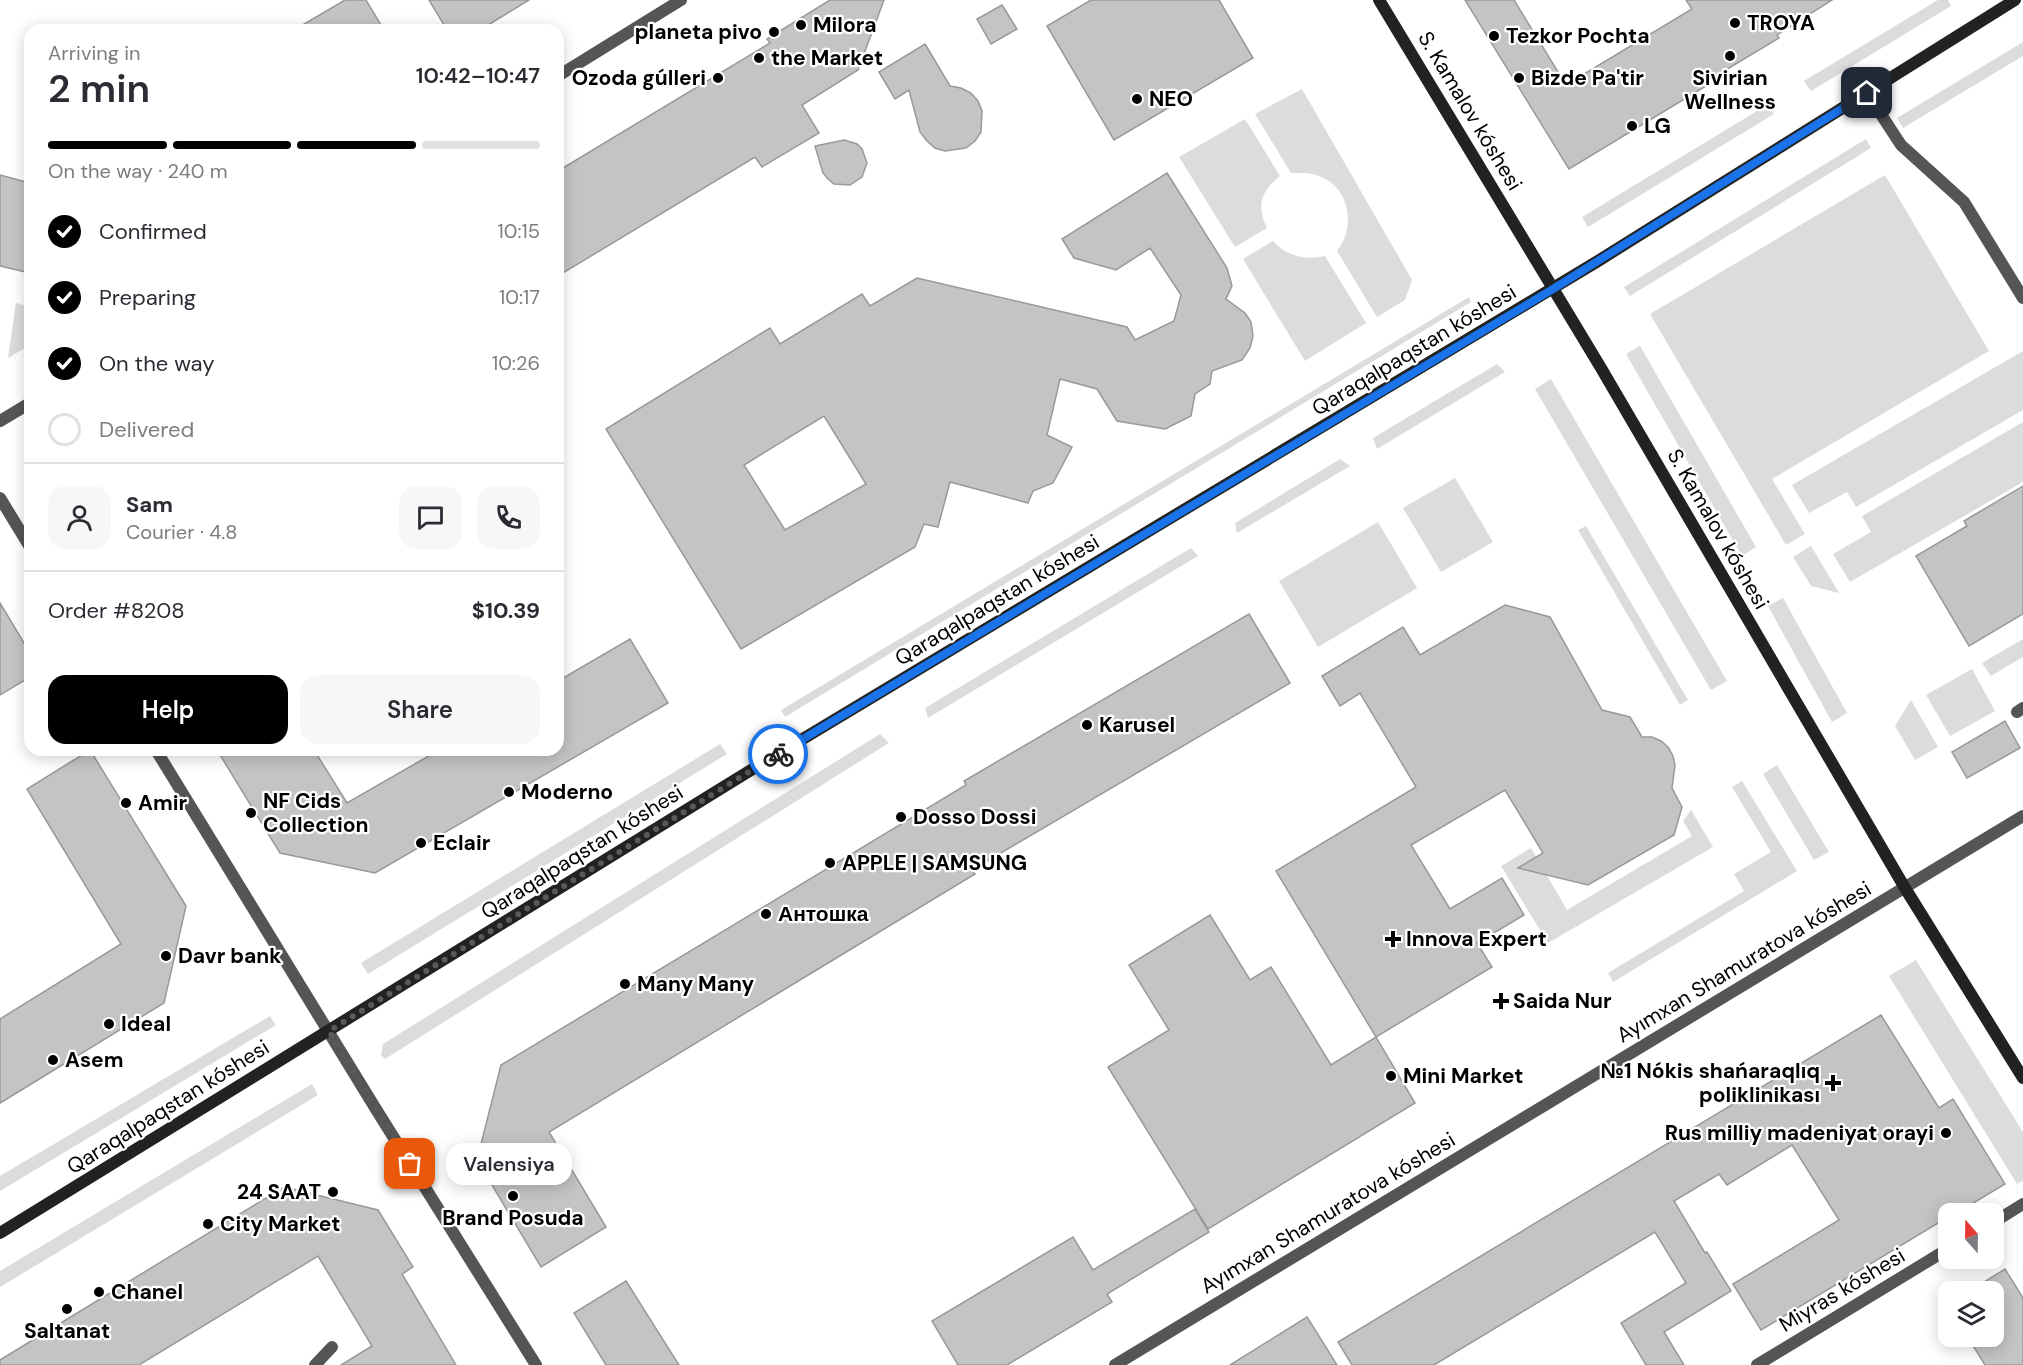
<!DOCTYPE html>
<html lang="en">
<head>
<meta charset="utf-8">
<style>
	body { margin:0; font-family:"DM Sans",sans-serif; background:#f7f7f7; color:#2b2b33; height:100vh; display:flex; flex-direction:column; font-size:22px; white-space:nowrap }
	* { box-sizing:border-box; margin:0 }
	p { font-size:20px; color:#7c7c81 }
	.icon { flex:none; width:33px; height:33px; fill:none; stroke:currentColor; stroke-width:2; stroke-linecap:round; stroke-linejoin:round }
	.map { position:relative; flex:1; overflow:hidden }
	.details { position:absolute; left:24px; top:24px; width:540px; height:732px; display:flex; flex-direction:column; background:#fff; border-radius:18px; box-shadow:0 3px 15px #0003 }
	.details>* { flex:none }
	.needle { width:39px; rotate:340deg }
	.controls { position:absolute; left:1938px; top:1203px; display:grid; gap:12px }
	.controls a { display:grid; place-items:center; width:66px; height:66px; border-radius:12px; background:#fff; box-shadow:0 3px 15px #0003; font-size:30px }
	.pin { position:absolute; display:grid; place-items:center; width:51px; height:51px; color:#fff; margin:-26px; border-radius:12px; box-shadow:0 3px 9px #0006 }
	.courier { position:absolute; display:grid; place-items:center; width:60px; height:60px; margin:-30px; border:4px solid #1a73e8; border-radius:50%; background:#fff; color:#222; box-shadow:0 2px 8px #0007 }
	.bubble { position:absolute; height:42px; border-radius:18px; background:#fff; box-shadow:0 3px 15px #0003; font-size:20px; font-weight:600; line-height:42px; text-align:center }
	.overview em { font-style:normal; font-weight:600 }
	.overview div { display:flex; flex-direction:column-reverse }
	.overview { display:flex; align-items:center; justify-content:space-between; height:102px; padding:0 24px }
	h1 { font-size:39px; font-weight:600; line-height:45px }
	.bar { display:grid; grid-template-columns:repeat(4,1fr); gap:9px 6px; align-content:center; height:72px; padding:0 24px }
	.bar i { height:8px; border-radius:4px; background:#e1e1e2 }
	.bar .on { background:#000 }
	.bar p { grid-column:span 4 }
	.line { display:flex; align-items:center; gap:15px; padding:0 24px; border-top:2px solid #e1e1e2 }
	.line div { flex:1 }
	.round { display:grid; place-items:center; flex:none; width:63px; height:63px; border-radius:18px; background:#f7f7f7 }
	ol { padding:0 24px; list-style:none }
	li { display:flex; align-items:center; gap:18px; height:66px }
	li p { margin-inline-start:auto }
	li .icon { padding:6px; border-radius:50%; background:#000; color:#fff; stroke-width:4 }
	li:last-child { color:#7c7c81 }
	li i { width:33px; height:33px; border:3px solid #e1e1e2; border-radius:50% }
	.button { display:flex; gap:12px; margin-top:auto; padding:12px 24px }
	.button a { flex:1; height:69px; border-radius:18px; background:#000; color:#fff; font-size:24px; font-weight:600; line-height:69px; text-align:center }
	.button a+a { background:#f7f7f7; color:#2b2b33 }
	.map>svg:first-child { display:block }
	.green { fill:#dcdcdc }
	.building { fill:#c4c4c4; stroke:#999; stroke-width:1.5; fill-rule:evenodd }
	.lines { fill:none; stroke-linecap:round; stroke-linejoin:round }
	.lane { stroke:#555; stroke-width:12 }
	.street { stroke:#555; stroke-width:12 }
	.secondary { stroke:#222; stroke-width:12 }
	.done { stroke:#595959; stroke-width:6; stroke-dasharray:0 10.8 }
	.route { stroke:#1a73e8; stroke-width:8 }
	.poi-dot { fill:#000; stroke:#fff; stroke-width:2 }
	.labels { text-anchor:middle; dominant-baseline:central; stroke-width:4.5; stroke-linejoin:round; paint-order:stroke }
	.poi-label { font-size:21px; font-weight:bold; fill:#000; stroke:#fff; text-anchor:start }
	.street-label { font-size:21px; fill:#000; stroke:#fff }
</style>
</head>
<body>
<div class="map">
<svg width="2023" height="1365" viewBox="0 0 2023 1365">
	<rect width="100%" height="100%" fill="#fff"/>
	<!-- green -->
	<g class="green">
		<path d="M 1938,0 L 1948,0 L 1951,6 L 1811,91 L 1804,81 Z"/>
		<path d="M 2023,42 L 2023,56 L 1903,128 L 1897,118 Z"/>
		<path d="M 1302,89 L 1412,280 L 1405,300 L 1377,317 L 1337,251 C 1356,227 1350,187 1319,176 C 1310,172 1300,173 1291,173 L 1255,114 Z"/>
		<path d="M 1767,105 L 1774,114 L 1588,227 L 1582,217 Z"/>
		<path d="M 1245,119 L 1280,176 C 1261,191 1256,206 1267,228 L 1235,247 L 1179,157 Z"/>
		<path d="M 1866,139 L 1871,148 L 1630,296 L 1624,287 Z"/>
		<path d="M 1885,175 L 1989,351 L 1772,479 L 1805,534 L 1786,545 L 1650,314 Z"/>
		<path d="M 1273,241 C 1288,257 1304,260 1325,256 L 1366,323 L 1305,361 L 1243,259 Z"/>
		<path d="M 1469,297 L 1471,302 L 785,717 L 781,710 Z"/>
		<path d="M 16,303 L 30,307 L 30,345 L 8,358 Z"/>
		<path d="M 1640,346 L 1756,547 L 1742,556 L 1626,354 Z"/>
		<path d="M 2023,351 L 2023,410 L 1856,507 L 1847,492 L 1809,513 L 1792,485 Z"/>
		<path d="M 1497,364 L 1505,372 L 1377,449 L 1373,438 Z"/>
		<path d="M 1551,379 L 1727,681 L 1711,690 L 1535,389 Z"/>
		<path d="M 2023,422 L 2023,482 L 1850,582 L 1833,554 L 1871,532 L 1862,516 Z"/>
		<path d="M 1340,459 L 1350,466 L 1237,533 L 1235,523 Z"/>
		<path d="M 1455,478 L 1493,542 L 1441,572 L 1403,508 Z"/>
		<path d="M 1378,522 L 1417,588 L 1318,647 L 1279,581 Z"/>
		<path d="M 1586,526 L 1688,700 L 1680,705 L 1578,530 Z"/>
		<path d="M 1811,546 L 1839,593 L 1811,586 L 1793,557 Z"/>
		<path d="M 1191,548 L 1198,556 L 928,718 L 925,708 Z"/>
		<path d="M 1783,598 L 1847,713 L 1832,722 L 1768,606 Z"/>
		<path d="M 2023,639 L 2023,657 L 1991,676 L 1982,663 Z"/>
		<path d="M 1972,669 L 1995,711 L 1950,736 L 1926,695 Z"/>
		<path d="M 1911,700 L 1938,747 L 1915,760 L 1895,726 Z"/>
		<path d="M 880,734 L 889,743 L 385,1059 L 381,1055 L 383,1044 Z"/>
		<path d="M 720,744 L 727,754 L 368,974 L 361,963 Z"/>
		<path d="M 1777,765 L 1829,852 L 1814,860 L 1763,774 Z"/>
		<path d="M 1742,781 L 1797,871 L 1613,982 L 1608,973 L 1744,891 L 1734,874 L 1771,852 L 1732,787 Z"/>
		<path d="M 1691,810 L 1713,847 L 1548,943 L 1501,866 L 1531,848 L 1567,910 L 1692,836 L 1683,821 Z"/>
		<path d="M 1916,960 L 2023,1132 L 2023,1181 L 2017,1184 L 1889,976 Z"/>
		<path d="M 270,1016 L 276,1025 L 0,1191 L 0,1176 Z"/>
		<path d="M 312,1084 L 318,1095 L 0,1287 L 0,1271 Z"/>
	</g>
	<!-- building -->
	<g class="building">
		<path d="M 345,0 L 366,0 L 384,30 L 294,30 Z"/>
		<path d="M 429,0 L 529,0 L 480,30 L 447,30 Z"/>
		<path d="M 830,0 L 884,0 L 858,70 L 802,105 L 819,133 L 762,167 L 755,157 L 558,276 L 558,171 L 770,43 L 767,39 Z"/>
		<path d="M 1091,0 L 1219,0 L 1253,58 L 1114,140 L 1047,26 Z"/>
		<path d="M 1465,0 L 1514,0 L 1566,85 L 1692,9 L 1686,0 L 1832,0 L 1777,35 L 1779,38 L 1709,80 L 1711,83 L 1569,169 Z"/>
		<path d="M 1002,5 L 1017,29 L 991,44 L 977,19 Z"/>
		<path d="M 925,44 L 950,86 L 961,88 L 971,93 L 978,101 L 982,111 L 981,132 L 975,141 L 966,148 L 945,151 L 935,148 L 927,141 L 920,132 L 909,90 L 895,99 L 879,72 Z"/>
		<path d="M 844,140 L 857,144 L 862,149 L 867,163 L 862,177 L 850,185 L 834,184 L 828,179 L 823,173 L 815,146 Z"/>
		<path d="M 1167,173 L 1227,268 L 1232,286 L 1226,299 L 1245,313 L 1251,322 L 1253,336 L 1250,348 L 1242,360 L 1212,371 L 1210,384 L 1195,394 L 1191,416 L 1165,429 L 1117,421 L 1097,389 L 1060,379 L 1047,435 L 1072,447 L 1053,483 L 1033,491 L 1028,503 L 950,482 L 938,527 L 924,524 L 915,547 L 741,649 L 606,429 L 770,328 L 780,344 L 862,294 L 870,306 L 917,278 L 1127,327 L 1135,340 L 1174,321 L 1181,295 L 1150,248 L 1116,270 L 1074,258 L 1062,239 ZM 824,416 L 866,484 L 785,530 L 744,465 Z"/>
		<path d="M 0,175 L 30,183 L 30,273 L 0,266 Z"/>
		<path d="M 2023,486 L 2023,614 L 1969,646 L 1916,556 L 1967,526 L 1964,521 Z"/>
		<path d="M 0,603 L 30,653 L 30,677 L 0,695 Z"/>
		<path d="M 1505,605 L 1550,617 L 1602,710 L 1630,717 L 1642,737 L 1652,737 L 1661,741 L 1668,747 L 1673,756 L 1675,765 L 1672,788 L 1682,807 L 1674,835 L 1588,885 L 1518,868 L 1543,853 L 1505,790 L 1411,845 L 1450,909 L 1502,878 L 1524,915 L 1477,943 L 1492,967 L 1376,1037 L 1276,871 L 1416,787 L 1360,693 L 1340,706 L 1322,676 L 1403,627 L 1420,655 Z"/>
		<path d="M 1249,614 L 1290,683 L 972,870 L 975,874 L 549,1132 L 606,1227 L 541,1267 L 477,1160 L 501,1065 L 966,785 L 964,781 Z"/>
		<path d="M 630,639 L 668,703 L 375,873 L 280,853 L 217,750 L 314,750 L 347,803 L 439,750 L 558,750 L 558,681 Z"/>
		<path d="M 2005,721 L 2020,748 L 1967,778 L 1952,752 Z"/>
		<path d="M 90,750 L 186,906 L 164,1003 L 0,1103 L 0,1019 L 121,944 L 27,789 Z"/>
		<path d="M 1210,915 L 1250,980 L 1271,967 L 1331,1065 L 1376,1037 L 1415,1103 L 1208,1229 L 1108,1067 L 1169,1030 L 1129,965 Z"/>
		<path d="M 1881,1015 L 1939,1108 L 1953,1099 L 2005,1184 L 1955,1214 L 1948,1214 L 1948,1217 L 1761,1330 L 1733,1284 L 1839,1220 L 1792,1145 L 1727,1185 L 1719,1174 L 1674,1201 L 1705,1253 L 1707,1252 L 1731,1291 L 1664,1332 L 1684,1365 L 1646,1365 L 1621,1323 L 1686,1283 L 1655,1232 L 1434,1365 L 1352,1365 L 1338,1342 Z"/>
		<path d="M 284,1187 L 378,1210 L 413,1267 L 402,1274 L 456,1365 L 341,1365 L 372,1346 L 318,1256 L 139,1365 L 0,1365 L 0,1360 Z"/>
		<path d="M 1195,1209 L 1209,1232 L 1107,1294 L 1112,1302 L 1007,1365 L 958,1365 L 932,1321 L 1073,1237 L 1093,1270 Z"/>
		<path d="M 2005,1269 L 2023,1298 L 2023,1365 L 1985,1365 L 1967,1336 L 1994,1336 L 1994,1292 L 1968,1292 Z"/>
		<path d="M 626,1281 L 679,1365 L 606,1365 L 574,1313 Z"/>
		<path d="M 1307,1317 L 1337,1365 L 1230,1365 Z"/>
	</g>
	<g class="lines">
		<!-- lane -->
		<g class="lane">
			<path d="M 1867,93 L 1901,145 L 1964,202 L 2023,298"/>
			<path d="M 2017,712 L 2023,708"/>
			<path d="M 315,1365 L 332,1347"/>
		</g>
		<!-- street -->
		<g class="street">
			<path d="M 558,76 L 681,0"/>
			<path d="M 0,421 L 30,403"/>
			<path d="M 0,498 L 30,547"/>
			<path d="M 156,750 L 374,1106 L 536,1365"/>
			<path d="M 1994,1222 L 2023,1204"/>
			<path d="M 1115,1365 L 2023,816"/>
			<path d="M 1757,1365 L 1948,1249"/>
		</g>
		<!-- secondary -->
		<g class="secondary">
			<path d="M 1379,0 L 1601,368 L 1905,888 L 2023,1078"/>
			<path d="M 0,1233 L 756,767 L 1598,261 L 2015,0"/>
		</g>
	</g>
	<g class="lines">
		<!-- done -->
		<path class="done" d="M 410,1164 L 329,1031 L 778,754"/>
		<!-- route -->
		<path class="route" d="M 778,754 L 1553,289 L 1867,93"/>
	</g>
	<!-- markers -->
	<g class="poi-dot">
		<circle cx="1735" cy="23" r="6"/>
		<circle cx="801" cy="25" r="6"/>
		<circle cx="774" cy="32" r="6"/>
		<circle cx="1494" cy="36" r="6"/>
		<circle cx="1730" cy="56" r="6"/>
		<circle cx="759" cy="58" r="6"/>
		<circle cx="718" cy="78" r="6"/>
		<circle cx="1519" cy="78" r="6"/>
		<circle cx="1137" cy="99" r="6"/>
		<circle cx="1632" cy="126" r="6"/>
		<circle cx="1087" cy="725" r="6"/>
		<circle cx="509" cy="792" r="6"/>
		<circle cx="126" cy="803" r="6"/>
		<circle cx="251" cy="813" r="6"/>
		<circle cx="901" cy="817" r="6"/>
		<circle cx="421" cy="843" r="6"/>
		<circle cx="830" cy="863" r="6"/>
		<circle cx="766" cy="914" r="6"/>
		<path d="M1390 930h6v6h6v6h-6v6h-6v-6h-6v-6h6z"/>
		<circle cx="166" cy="956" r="6"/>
		<circle cx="625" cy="984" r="6"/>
		<path d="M1498 992h6v6h6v6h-6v6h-6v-6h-6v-6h6z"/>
		<circle cx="109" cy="1024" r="6"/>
		<circle cx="53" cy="1060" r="6"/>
		<circle cx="1391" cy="1076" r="6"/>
		<path d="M1830 1074h6v6h6v6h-6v6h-6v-6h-6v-6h6z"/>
		<circle cx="1946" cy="1133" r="6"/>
		<circle cx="333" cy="1192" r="6"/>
		<circle cx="513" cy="1196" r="6"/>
		<circle cx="208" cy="1224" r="6"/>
		<circle cx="99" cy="1292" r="6"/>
		<circle cx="67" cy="1309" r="6"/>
	</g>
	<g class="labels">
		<!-- poi labels -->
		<g class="poi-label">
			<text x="1747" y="23">TROYA</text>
			<text x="813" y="25">Milora</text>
			<text x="762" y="32" text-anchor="end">planeta pivo</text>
			<text x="1506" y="36">Tezkor Pochta</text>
			<text x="771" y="58">the Market</text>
			<text x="706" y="78" text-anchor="end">Ozoda gúlleri</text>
			<text x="1531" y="78">Bizde Pa'tir</text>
			<text x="1730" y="78" text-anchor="middle">Sivirian<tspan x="1730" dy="24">Wellness</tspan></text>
			<text x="1149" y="99">NEO</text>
			<text x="1644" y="126">LG</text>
			<text x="1099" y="725">Karusel</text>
			<text x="521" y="792">Moderno</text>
			<text x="263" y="801">NF Cids<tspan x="263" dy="24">Collection</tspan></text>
			<text x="138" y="803">Amir</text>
			<text x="913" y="817">Dosso Dossi</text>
			<text x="433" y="843">Eclair</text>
			<text x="842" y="863">APPLE | SAMSUNG</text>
			<text x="778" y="914">Антошка</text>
			<text x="1406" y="939">Innova Expert</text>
			<text x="178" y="956">Davr bank</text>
			<text x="637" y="984">Many Many</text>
			<text x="1513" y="1001">Saida Nur</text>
			<text x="121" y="1024">Ideal</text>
			<text x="65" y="1060">Asem</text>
			<text x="1820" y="1071" text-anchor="end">№1 Nókis shańaraqlıq<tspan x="1820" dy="24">poliklinikası</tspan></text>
			<text x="1403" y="1076">Mini Market</text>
			<text x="1934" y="1133" text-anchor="end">Rus milliy madeniyat orayi</text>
			<text x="321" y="1192" text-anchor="end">24 SAAT</text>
			<text x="513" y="1218" text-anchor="middle">Brand Posuda</text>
			<text x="220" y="1224">City Market</text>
			<text x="111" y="1292">Chanel</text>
			<text x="67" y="1331" text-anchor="middle">Saltanat</text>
		</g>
		<!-- street labels -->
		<g class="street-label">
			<text transform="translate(1470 111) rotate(59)">S. Kamalov kóshesi</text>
			<text transform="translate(1414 350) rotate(-31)">Qaraqalpaqstan kóshesi</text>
			<text transform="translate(1718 529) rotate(60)">S. Kamalov kóshesi</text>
			<text transform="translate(997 600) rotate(-31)">Qaraqalpaqstan kóshesi</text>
			<text transform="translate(582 852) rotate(-32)">Qaraqalpaqstan kóshesi</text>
			<text transform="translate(1744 962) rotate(-31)">Ayımxan Shamuratova kóshesi</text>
			<text transform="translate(168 1107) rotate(-32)">Qaraqalpaqstan kóshesi</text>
			<text transform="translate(1328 1213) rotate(-31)">Ayımxan Shamuratova kóshesi</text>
			<text transform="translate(1842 1290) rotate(-31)">Miyras kóshesi</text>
		</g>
	</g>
</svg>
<div class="controls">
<a><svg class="needle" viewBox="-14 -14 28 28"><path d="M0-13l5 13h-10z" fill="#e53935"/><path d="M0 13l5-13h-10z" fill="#7c7c81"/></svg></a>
<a><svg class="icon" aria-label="layers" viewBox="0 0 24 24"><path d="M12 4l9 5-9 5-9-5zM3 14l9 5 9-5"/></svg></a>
</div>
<div class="pin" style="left:410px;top:1164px;background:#ea580c"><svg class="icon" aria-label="bag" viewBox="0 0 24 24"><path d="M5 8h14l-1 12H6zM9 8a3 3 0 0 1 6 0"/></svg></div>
<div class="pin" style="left:1867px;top:93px;background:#1f2937"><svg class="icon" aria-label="home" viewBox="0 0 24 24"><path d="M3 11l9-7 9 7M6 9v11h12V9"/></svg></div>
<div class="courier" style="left:778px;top:754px"><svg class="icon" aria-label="bike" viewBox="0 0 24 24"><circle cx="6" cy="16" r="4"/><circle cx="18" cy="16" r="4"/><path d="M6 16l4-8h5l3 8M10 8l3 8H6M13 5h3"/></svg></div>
<div class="bubble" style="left:446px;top:1143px;width:126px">Valensiya</div>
<section class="details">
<div class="overview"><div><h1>2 min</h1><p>Arriving in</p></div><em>10:42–10:47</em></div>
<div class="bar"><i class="on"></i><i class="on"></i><i class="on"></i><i></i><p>On the way · 240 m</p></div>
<ol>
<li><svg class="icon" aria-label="check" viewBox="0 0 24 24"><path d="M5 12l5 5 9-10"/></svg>Confirmed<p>10:15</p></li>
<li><svg class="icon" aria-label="check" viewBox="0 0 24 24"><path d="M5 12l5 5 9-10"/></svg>Preparing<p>10:17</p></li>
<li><svg class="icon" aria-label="check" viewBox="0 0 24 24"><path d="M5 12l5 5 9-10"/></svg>On the way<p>10:26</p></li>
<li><i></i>Delivered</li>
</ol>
<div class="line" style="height:108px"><a class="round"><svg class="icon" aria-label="person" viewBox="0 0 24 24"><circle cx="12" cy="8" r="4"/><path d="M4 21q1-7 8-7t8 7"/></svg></a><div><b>Sam</b><p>Courier · 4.8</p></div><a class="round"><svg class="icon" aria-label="chat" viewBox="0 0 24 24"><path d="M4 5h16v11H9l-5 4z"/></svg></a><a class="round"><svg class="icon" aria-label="phone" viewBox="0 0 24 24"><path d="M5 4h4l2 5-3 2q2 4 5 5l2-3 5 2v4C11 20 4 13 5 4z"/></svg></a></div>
<div class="line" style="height:78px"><div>Order #8208</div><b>$10.39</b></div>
<div class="button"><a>Help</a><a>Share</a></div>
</section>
</div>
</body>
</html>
